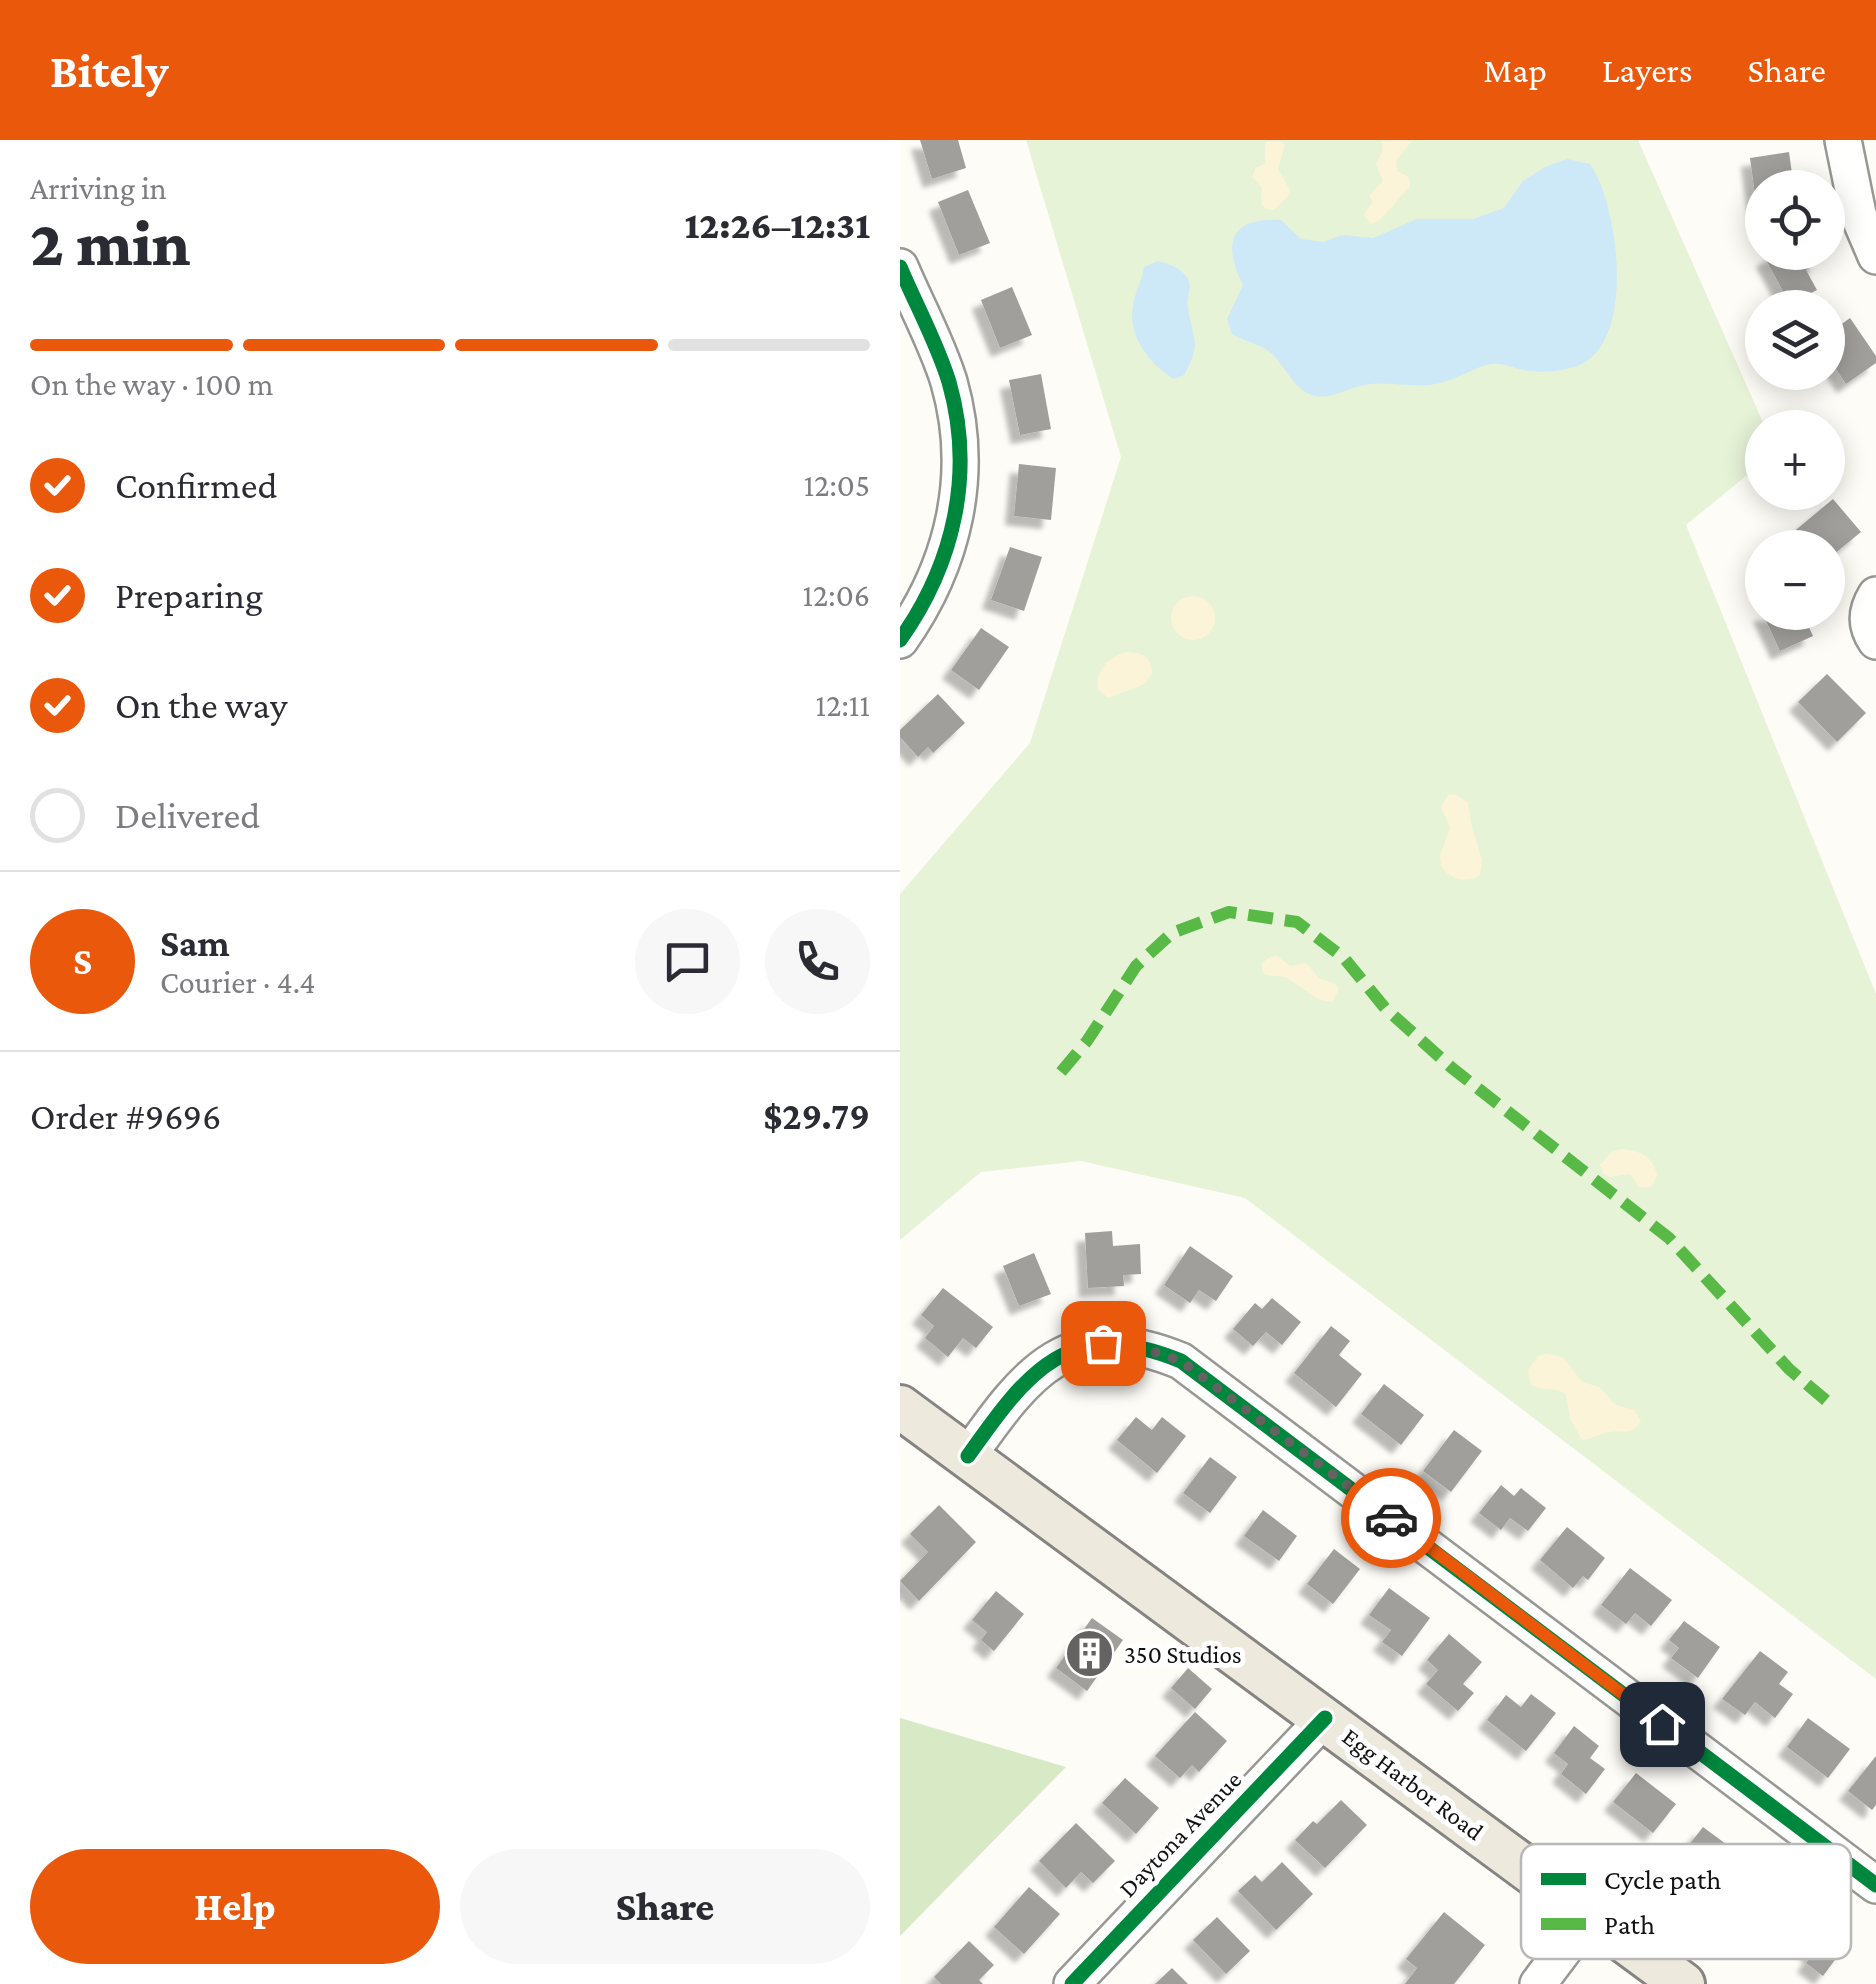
<!DOCTYPE html>
<html lang="en">
<head>
<meta charset="utf-8">
<style>
	body { margin:0; font-family:"Crimson Pro",serif; background:#f7f7f7; color:#2b2b33; height:100vh; display:flex; flex-direction:column; font-size:38px; white-space:nowrap }
	* { box-sizing:border-box; margin:0 }
	p { font-size:32px; color:#7c7c81 }
	.icon { flex:none; width:55px; height:55px; fill:none; stroke:currentColor; stroke-width:2; stroke-linecap:round; stroke-linejoin:round }
	.map { position:relative; flex:1; overflow:hidden }
	.panel { display:flex; flex-direction:column; background:#fff; width:900px }
	.panel>* { flex:none }
	.buttons { position:absolute; left:845px; top:30px; display:grid; gap:20px }
	.buttons a { display:grid; place-items:center; width:100px; height:100px; border-radius:50%; background:#fff; box-shadow:0 5px 25px #0003; font-size:50px }
	.pin { position:absolute; display:grid; place-items:center; width:85px; height:85px; color:#fff; margin:-42px; border-radius:20px; box-shadow:0 5px 15px #0006 }
	.courier { position:absolute; display:grid; place-items:center; width:100px; height:100px; margin:-50px; border:8px solid #ea580c; border-radius:50%; background:#fff; color:#222; box-shadow:0 2px 12px #0007 }
	.overview em { font-style:normal; font-weight:800 }
	.overview div { display:flex; flex-direction:column-reverse }
	.overview { display:flex; align-items:center; justify-content:space-between; height:170px; padding:0 30px }
	h1 { font-size:65px; font-weight:800; line-height:75px }
	.bar { display:grid; grid-template-columns:repeat(4,1fr); gap:15px 10px; align-content:center; height:120px; padding:0 30px }
	.bar i { height:12px; border-radius:8px; background:#e1e1e2 }
	.bar .current { background:#ea580c }
	.bar p { grid-column:span 4 }
	.line { display:flex; align-items:center; gap:25px; padding:0 30px; border-top:2px solid #e1e1e2 }
	.line div { flex:1 }
	.round { display:grid; place-items:center; flex:none; width:105px; height:105px; border-radius:52px; background:#f7f7f7 }
	ol { padding:0 30px; list-style:none }
	li { display:flex; align-items:center; gap:30px; height:110px }
	li p { margin-inline-start:auto }
	li .icon { padding:10px; border-radius:50%; background:#ea580c; color:#fff; stroke-width:4 }
	li:last-child { color:#7c7c81 }
	li i { width:55px; height:55px; border:5px solid #e1e1e2; border-radius:50% }
	.action { display:flex; gap:20px; margin-top:auto; padding:20px 30px }
	.action a { flex:1; height:115px; border-radius:60px; background:#ea580c; color:#fff; font-size:40px; font-weight:800; line-height:115px; text-align:center }
	.action a+a { background:#f7f7f7; color:#2b2b33 }
	header { display:flex; align-items:center; gap:60px; box-sizing:border-box; height:140px; padding:0 50px; background:#ea580c; color:#fff }
	header strong { font-size:48px }
	nav { display:flex; gap:55px; margin-inline-start:auto; font-size:35px }
	main { display:flex; flex:1; min-height:0 }
	.map>svg:first-child { display:block }
	.green { fill:#e7f3d7 }
	.forest { fill:#d8eac5 }
	.sand { fill:#fcf4d9 }
	.water { fill:#cde8f7 }
	.building { fill:#a19f9c; filter:url(#shadow) }
	.lines { fill:none; stroke-linecap:round; stroke-linejoin:round }
	.minor-casing { stroke:#979795; stroke-width:40 }
	.major-casing { stroke:#858482; stroke-width:48 }
	.minor { stroke:#fffffe; stroke-width:35 }
	.major { stroke:#ede9dc; stroke-width:42 }
	.quiet { stroke:#58b947; stroke-width:12; stroke-dasharray:25 12; stroke-linecap:butt }
	.cycleway-casing { stroke:#fff; stroke-width:21 }
	.cycleway { stroke:#00873e; stroke-width:15 }
	.done { stroke:#646362; stroke-width:10; stroke-dasharray:0 18 }
	.route { stroke:#ea580c; stroke-width:12 }
	.labels { text-anchor:middle; dominant-baseline:central; stroke-width:10; stroke-linejoin:round; paint-order:stroke }
	.poi-label { font-size:25px; fill:#111; stroke:#fff; text-anchor:start }
	.street-label { font-size:25px; fill:#111; stroke:#fff }
	.key { fill:#fff; stroke:#b8b8b8; stroke-width:2.5 }
	.key-label { font-size:28px; fill:#111 }
</style>
</head>
<body>
<header>
<strong>Bitely</strong>
<nav><a>Map</a><a>Layers</a><a>Share</a></nav>
</header>
<main>
<section class="panel">
<div class="overview"><div><h1>2 min</h1><p>Arriving in</p></div><em>12:26–12:31</em></div>
<div class="bar"><i class="current"></i><i class="current"></i><i class="current"></i><i></i><p>On the way · 100 m</p></div>
<ol>
<li><svg class="icon" aria-label="check" viewBox="0 0 24 24"><path d="M5 12l5 5 9-10"/></svg>Confirmed<p>12:05</p></li>
<li><svg class="icon" aria-label="check" viewBox="0 0 24 24"><path d="M5 12l5 5 9-10"/></svg>Preparing<p>12:06</p></li>
<li><svg class="icon" aria-label="check" viewBox="0 0 24 24"><path d="M5 12l5 5 9-10"/></svg>On the way<p>12:11</p></li>
<li><i></i>Delivered</li>
</ol>
<div class="line" style="height:180px"><b class="round" style="background:#ea580c;color:#fff">S</b><div><b>Sam</b><p>Courier · 4.4</p></div><a class="round"><svg class="icon" aria-label="chat" viewBox="0 0 24 24"><path d="M4 5h16v11H9l-5 4z"/></svg></a><a class="round"><svg class="icon" aria-label="phone" viewBox="0 0 24 24"><path d="M5 4h4l2 5-3 2q2 4 5 5l2-3 5 2v4C11 20 4 13 5 4z"/></svg></a></div>
<div class="line" style="height:130px"><div>Order #9696</div><b>$29.79</b></div>
<div class="action"><a>Help</a><a>Share</a></div>
</section>
<div class="map">
<svg width="976" height="1844" viewBox="0 0 976 1844">
	<defs>
		<filter id="shadow"><feDropShadow dx="-9" dy="9" stdDeviation="2.5" flood-color="#0004"/></filter>
	</defs>
	<rect width="100%" height="100%" fill="#fdfcf7"/>
	<!-- green -->
	<path class="green" d="M 126,0 L 738,0 L 865,287 L 862,288 L 862,323 L 786,385 L 976,854 L 976,1539 L 345,1058 L 181,1021 L 81,1032 L 0,1100 L 0,754 L 130,603 L 221,317 Z"/>
	<!-- forest -->
	<path class="forest" d="M 0,1578 L 166,1627 L 0,1796 Z"/>
	<!-- sand -->
	<g class="sand">
		<path d="M 369,0 L 380,0 L 385,5 L 378,29 L 390,50 L 387,58 L 373,70 L 366,69 L 361,63 L 362,47 L 352,37 L 356,28 L 365,24 L 365,5 Z"/>
		<path d="M 481,0 L 513,0 L 496,20 L 497,31 L 509,37 L 510,46 L 480,80 L 471,84 L 464,75 L 472,63 L 470,55 L 483,41 L 476,24 L 483,10 Z"/>
		<circle cx="293" cy="478" r="22"/>
		<path d="M 227,512 C 242,512 253,518 252,534 L 243,545 L 208,558 L 198,549 C 195,530 210,516 227,512 Z"/>
		<path d="M 555,654 L 568,663 L 572,688 L 582,720 L 580,735 C 567,744 549,739 541,726 L 540,716 L 550,688 L 541,667 L 548,655 Z"/>
		<path d="M 377,816 L 390,826 L 406,823 L 419,838 L 436,844 L 439,849 L 432,862 C 412,861 404,847 389,839 C 382,835 372,837 364,834 L 361,824 L 370,817 Z"/>
		<path d="M 721,1009 C 739,1010 753,1016 757,1035 L 751,1047 L 739,1047 L 730,1034 L 710,1037 L 704,1034 L 700,1025 L 711,1012 Z"/>
		<path d="M 646,1214 L 663,1217 L 682,1242 L 699,1247 L 716,1265 L 734,1270 L 741,1281 C 731,1296 725,1290 709,1292 C 699,1294 692,1299 682,1300 L 670,1279 L 666,1254 C 654,1246 643,1252 631,1245 L 628,1230 L 638,1216 Z"/>
	</g>
	<!-- water -->
	<g class="water">
		<path d="M 667,19 L 690,24 C 719,66 737,204 677,226 C 660,232 641,233 624,230 C 611,228 600,221 586,225 C 567,231 550,243 529,245 C 506,247 482,240 460,246 C 445,250 431,259 415,256 C 394,251 387,228 372,214 C 360,203 345,202 332,194 L 327,179 L 343,145 C 322,103 330,77 381,80 L 401,99 L 424,102 L 442,95 L 473,98 L 517,79 L 573,79 L 604,68 L 623,41 L 645,27 Z"/>
		<path d="M 258,121 C 268,124 279,127 286,136 C 294,146 286,156 288,167 C 292,199 303,202 284,235 L 274,239 C 250,225 227,195 233,166 C 235,152 242,141 244,127 Z"/>
	</g>
	<!-- building -->
	<g class="building">
		<path d="M 20,0 L 58,0 L 66,28 L 32,39 Z"/>
		<path d="M 889,12 L 894,48 L 862,48 L 862,68 L 857,69 L 850,18 Z"/>
		<path d="M 68,50 L 90,103 L 59,115 L 38,62 Z"/>
		<path d="M 875,112 L 914,112 L 919,123 L 906,130 L 917,150 L 890,164 L 865,118 Z"/>
		<path d="M 112,147 L 132,195 L 100,208 L 81,160 Z"/>
		<path d="M 950,178 L 976,216 L 976,223 L 946,244 L 928,217 L 928,194 Z"/>
		<path d="M 141,234 L 151,289 L 120,295 L 109,240 Z"/>
		<path d="M 119,324 L 156,328 L 151,380 L 114,376 Z"/>
		<path d="M 933,359 L 961,392 L 928,419 L 928,408 L 902,408 L 891,394 Z"/>
		<path d="M 110,407 L 142,417 L 124,471 L 91,460 Z"/>
		<path d="M 862,472 L 902,472 L 913,496 L 880,511 Z"/>
		<path d="M 81,488 L 109,507 L 79,550 L 51,530 Z"/>
		<path d="M 927,534 L 966,573 L 937,602 L 898,562 Z"/>
		<path d="M 38,554 L 65,583 L 33,613 L 28,607 L 18,617 L 0,597 L 0,590 Z"/>
		<path d="M 212,1091 L 213,1106 L 240,1104 L 241,1134 L 223,1135 L 224,1146 L 188,1148 L 185,1093 Z"/>
		<path d="M 290,1106 L 333,1136 L 316,1161 L 299,1150 L 290,1163 L 264,1145 Z"/>
		<path d="M 134,1113 L 151,1154 L 119,1166 L 103,1126 Z"/>
		<path d="M 43,1148 L 93,1187 L 76,1208 L 63,1198 L 48,1217 L 25,1198 L 34,1186 L 21,1175 Z"/>
		<path d="M 372,1158 L 401,1182 L 382,1205 L 366,1192 L 353,1206 L 333,1189 L 355,1163 L 362,1169 Z"/>
		<path d="M 431,1186 L 450,1201 L 439,1215 L 462,1234 L 436,1267 L 394,1233 Z"/>
		<path d="M 484,1244 L 524,1275 L 501,1305 L 461,1274 Z"/>
		<path d="M 236,1277 L 252,1290 L 262,1277 L 286,1296 L 257,1333 L 217,1300 Z"/>
		<path d="M 554,1290 L 582,1311 L 551,1352 L 523,1331 Z"/>
		<path d="M 310,1317 L 337,1337 L 310,1373 L 283,1353 Z"/>
		<path d="M 601,1345 L 614,1356 L 621,1348 L 646,1368 L 628,1391 L 610,1378 L 601,1390 L 579,1373 Z"/>
		<path d="M 39,1365 L 76,1402 L 19,1461 L 0,1441 L 28,1412 L 10,1394 Z"/>
		<path d="M 363,1370 L 397,1396 L 379,1421 L 344,1396 Z"/>
		<path d="M 667,1387 L 705,1418 L 688,1440 L 683,1436 L 673,1448 L 640,1420 Z"/>
		<path d="M 434,1409 L 460,1429 L 433,1464 L 407,1444 Z"/>
		<path d="M 730,1428 L 772,1460 L 751,1486 L 735,1473 L 726,1484 L 701,1465 Z"/>
		<path d="M 489,1448 L 530,1478 L 502,1516 L 482,1502 L 491,1490 L 469,1475 Z"/>
		<path d="M 96,1451 L 124,1474 L 94,1511 L 81,1500 L 87,1492 L 72,1480 Z"/>
		<path d="M 192,1478 L 223,1500 L 187,1551 L 156,1528 Z"/>
		<path d="M 784,1481 L 820,1507 L 798,1538 L 771,1518 L 779,1508 L 769,1500 Z"/>
		<path d="M 549,1494 L 582,1522 L 563,1544 L 574,1553 L 558,1571 L 526,1544 L 538,1530 L 527,1520 Z"/>
		<path d="M 860,1511 L 888,1532 L 879,1544 L 893,1554 L 875,1578 L 855,1562 L 845,1575 L 822,1559 Z"/>
		<path d="M 288,1528 L 312,1549 L 295,1569 L 271,1548 Z"/>
		<path d="M 631,1554 L 656,1573 L 626,1611 L 587,1580 L 606,1555 L 621,1567 Z"/>
		<path d="M 295,1572 L 327,1601 L 299,1632 L 292,1625 L 280,1638 L 255,1616 Z"/>
		<path d="M 908,1578 L 950,1609 L 928,1638 L 887,1607 Z"/>
		<path d="M 674,1586 L 699,1606 L 690,1618 L 705,1629 L 686,1654 L 661,1634 L 668,1624 L 654,1613 Z"/>
		<path d="M 976,1616 L 976,1665 L 972,1670 L 948,1651 Z"/>
		<path d="M 736,1633 L 776,1664 L 753,1693 L 713,1662 Z"/>
		<path d="M 225,1638 L 259,1668 L 236,1694 L 202,1663 Z"/>
		<path d="M 441,1660 L 467,1685 L 425,1728 L 395,1700 L 413,1681 L 417,1684 Z"/>
		<path d="M 176,1683 L 215,1721 L 193,1743 L 181,1732 L 166,1748 L 139,1721 Z"/>
		<path d="M 803,1687 L 830,1707 L 797,1750 L 770,1729 Z"/>
		<path d="M 382,1722 L 413,1754 L 376,1790 L 338,1751 L 355,1735 L 362,1742 Z"/>
		<path d="M 129,1747 L 160,1774 L 124,1814 L 94,1787 Z"/>
		<path d="M 544,1772 L 585,1805 L 554,1844 L 505,1844 L 517,1828 L 506,1819 Z"/>
		<path d="M 317,1777 L 350,1811 L 326,1834 L 293,1800 Z"/>
		<path d="M 925,1783 L 949,1801 L 923,1836 L 906,1823 L 913,1814 L 906,1808 Z"/>
		<path d="M 69,1801 L 94,1825 L 79,1840 L 83,1844 L 41,1844 L 34,1837 Z"/>
		<path d="M 272,1828 L 288,1844 L 255,1844 Z"/>
	</g>
	<g class="lines">
		<defs>
			<g id="minor">
				<path d="M 943,0 L 958,74 L 976,116"/>
				<path d="M 0,127 C 16,165 37,203 49,242 C 75,333 54,424 0,500"/>
				<path d="M 976,455 C 966,471 965,485 976,501"/>
				<path d="M 68,1316 C 128,1231 169,1175 281,1221 L 976,1745"/>
				<path d="M 172,1844 L 425,1578"/>
				<path d="M 638,1844 L 690,1775"/>
			</g>
			<path id="major" d="M 0,1267 L 783,1844"/>
		</defs>
		<!-- minor casing -->
		<use href="#minor" class="minor-casing"/>
		<!-- major casing -->
		<use href="#major" class="major-casing"/>
		<!-- minor -->
		<use href="#minor" class="minor"/>
		<!-- major -->
		<use href="#major" class="major"/>
		<!-- quiet -->
		<path class="quiet" d="M 161,932 L 187,901 L 236,826 L 272,793 L 329,772 L 397,782 L 444,818 L 485,868 L 552,928 L 769,1098 L 889,1229 L 929,1263"/>
		<defs>
			<g id="cycleway">
				<path d="M 0,127 C 16,165 37,203 49,242 C 75,333 54,424 0,500"/>
				<path d="M 68,1316 C 128,1231 169,1175 281,1221 L 976,1745"/>
				<path d="M 172,1844 L 425,1578"/>
			</g>
		</defs>
		<!-- cycleway casing -->
		<use href="#cycleway" class="cycleway-casing"/>
		<!-- cycleway -->
		<use href="#cycleway" class="cycleway"/>
	</g>
	<g class="lines">
		<!-- done -->
		<path class="done" d="M 203,1203 L 230,1204 L 281,1221 L 491,1378"/>
		<!-- route -->
		<path class="route" d="M 491,1378 L 762,1584"/>
	</g>
	<!-- icons -->
	<defs>
		<symbol id="building-disc" viewBox="-11 -11 22 22"><circle r="9.5" fill="#646362" stroke="#fff"/><path d="M-4-6H4V6H1V3H-1V6H-4ZM-2.5-4.3h1.7v1.8h-1.7ZM.8-4.3h1.7v1.8H.8ZM-2.5-1h1.7V.8h-1.7ZM.8-1h1.7V.8H.8Z" fill="#fff"/></symbol>
	</defs>
	<g fill-rule="evenodd">
		<use href="#building-disc" x="162" y="1486" width="55" height="55"/>
	</g>
	<g class="labels">
		<!-- poi labels -->
		<g class="poi-label">
			<text x="224" y="1514">350 Studios</text>
		</g>
		<!-- street labels -->
		<g class="street-label">
			<text transform="translate(513 1644) rotate(37)">Egg Harbor Road</text>
			<text transform="translate(280 1694) rotate(-46)">Daytona Avenue</text>
		</g>
	</g>
	<!-- legend -->
	<rect x="621" y="1704" width="330" height="115" rx="15" class="key"/>
	<rect x="641" y="1733" width="45" height="12" fill="#00873e"/>
	<rect x="641" y="1778" width="45" height="12" fill="#58b947"/>
	<g class="key-label">
		<text x="704" y="1749">Cycle path</text>
		<text x="704" y="1794">Path</text>
	</g>
</svg>
<div class="buttons">
<a><svg class="icon" aria-label="locate" viewBox="0 0 24 24"><circle cx="12" cy="12" r="6"/><path d="M12 2v4M12 18v4M2 12h4M18 12h4"/></svg></a>
<a><svg class="icon" aria-label="layers" viewBox="0 0 24 24"><path d="M12 4l9 5-9 5-9-5zM3 14l9 5 9-5"/></svg></a>
<a>+</a>
<a>−</a>
</div>
<div class="pin" style="left:203px;top:1203px;background:#ea580c"><svg class="icon" aria-label="bag" viewBox="0 0 24 24"><path d="M5 8h14l-1 12H6zM9 8a3 3 0 0 1 6 0"/></svg></div>
<div class="pin" style="left:762px;top:1584px;background:#1f2937"><svg class="icon" aria-label="home" viewBox="0 0 24 24"><path d="M3 11l9-7 9 7M6 9v11h12V9"/></svg></div>
<div class="courier" style="left:491px;top:1378px"><svg class="icon" aria-label="car" viewBox="0 0 24 24"><path d="M5 17H2v-5l4-1 3-4h7l3 4 3 1v5h-3M9 17h6M6 11h13"/><circle cx="7" cy="17" r="2"/><circle cx="17" cy="17" r="2"/></svg></div>
</div>
</main>
</body>
</html>
